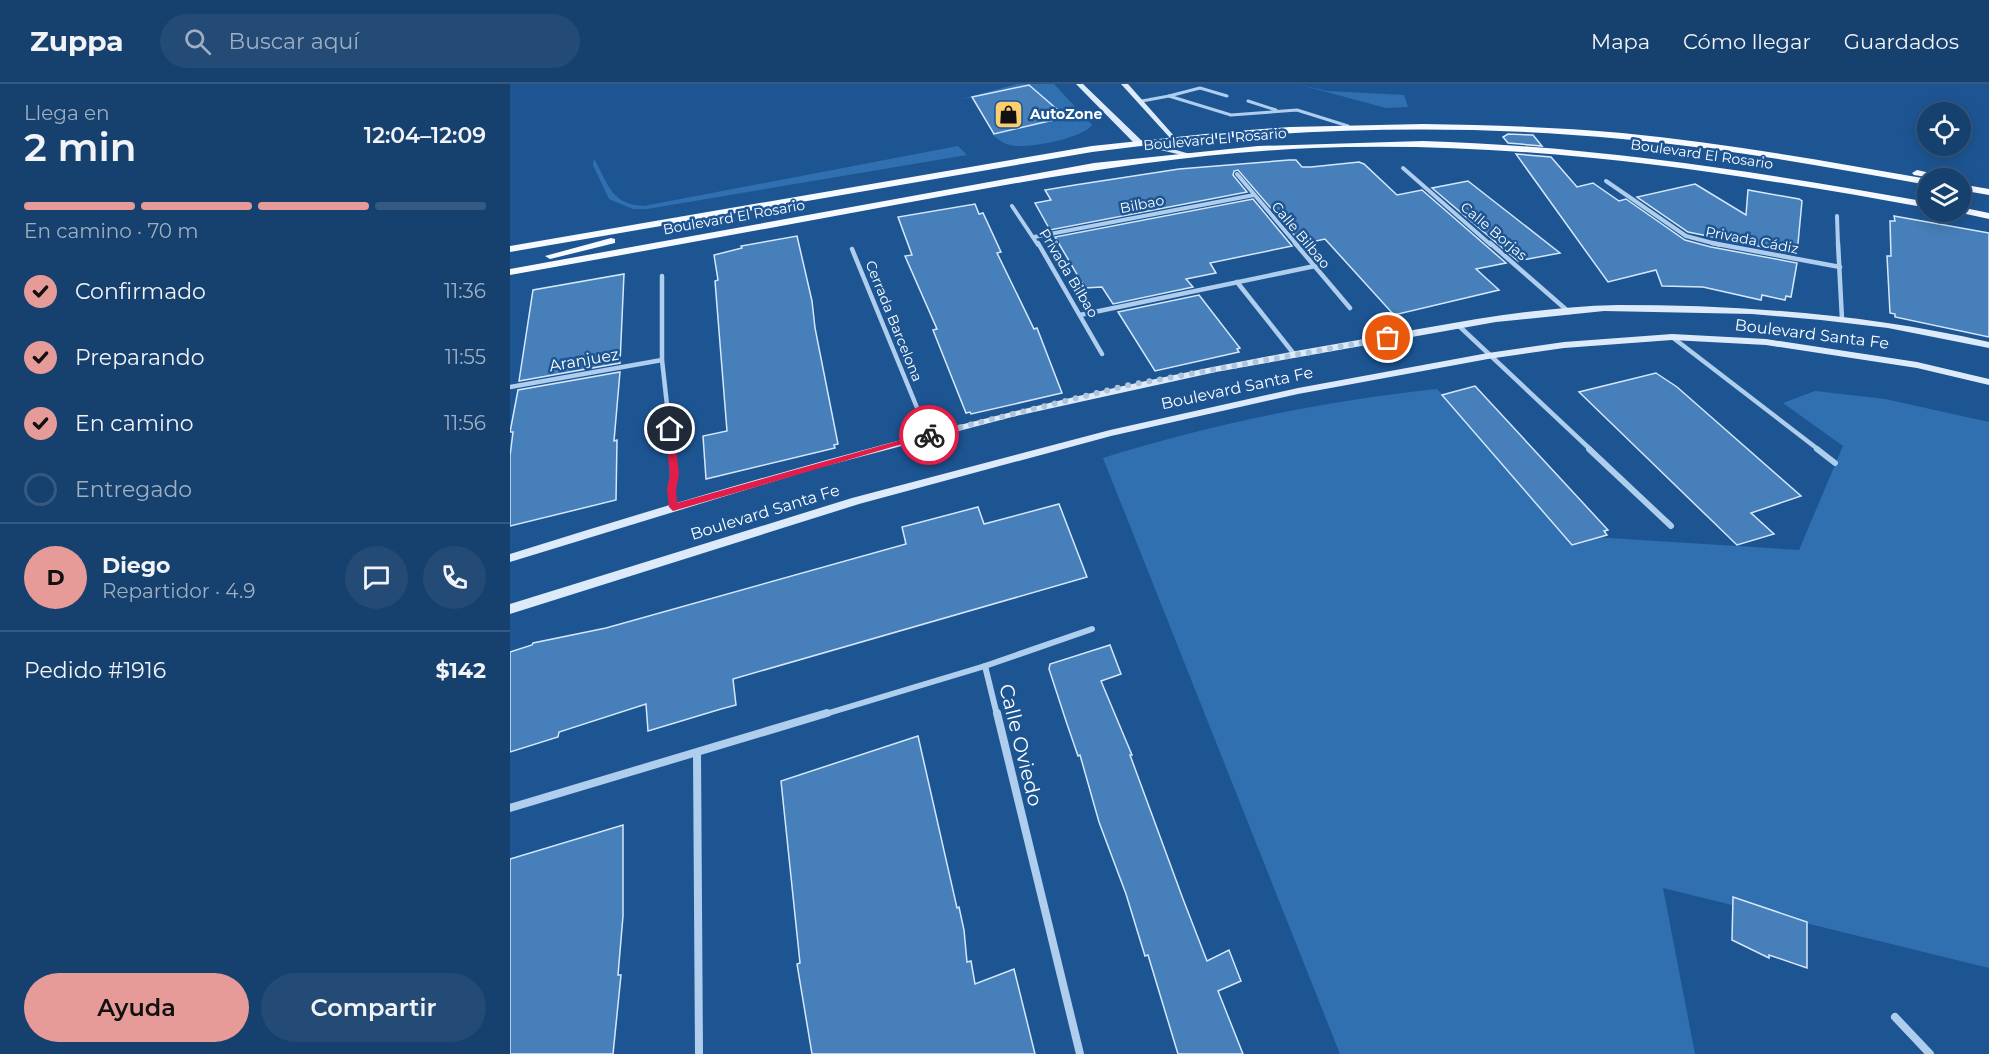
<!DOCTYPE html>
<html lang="es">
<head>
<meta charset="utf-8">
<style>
	body { margin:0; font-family:Montserrat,sans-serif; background:#234b76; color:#f1f3f6; height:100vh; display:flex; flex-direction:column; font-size:22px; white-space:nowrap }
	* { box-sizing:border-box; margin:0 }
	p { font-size:20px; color:#9eafc2 }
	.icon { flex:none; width:33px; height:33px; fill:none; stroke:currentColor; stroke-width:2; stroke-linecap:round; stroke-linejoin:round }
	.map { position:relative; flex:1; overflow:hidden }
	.panel { display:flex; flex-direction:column; background:#16406e; width:510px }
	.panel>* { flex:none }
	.controls { position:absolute; left:1407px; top:18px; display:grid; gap:12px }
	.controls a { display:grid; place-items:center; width:54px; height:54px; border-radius:50%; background:#16406e; box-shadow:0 3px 15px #0003,0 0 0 2px #355981; font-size:30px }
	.pin { position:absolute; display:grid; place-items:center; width:51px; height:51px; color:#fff; margin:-26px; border:3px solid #fff; border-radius:50%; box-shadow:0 2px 6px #0007 }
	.courier { position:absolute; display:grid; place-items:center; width:60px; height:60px; margin:-30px; border:4px solid #e11d48; border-radius:50%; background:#fff; color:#222; box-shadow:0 2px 8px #0007 }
	.headline em { font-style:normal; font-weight:600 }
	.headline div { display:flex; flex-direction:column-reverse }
	.headline { display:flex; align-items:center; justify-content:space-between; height:102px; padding:0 24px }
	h1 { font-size:39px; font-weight:600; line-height:45px }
	.bar { display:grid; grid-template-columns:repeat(4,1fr); gap:9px 6px; align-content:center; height:72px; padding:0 24px }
	.bar i { height:8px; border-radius:4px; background:#355981 }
	.bar .active { background:#e69b98 }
	.bar p { grid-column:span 4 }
	.line { display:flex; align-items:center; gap:15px; padding:0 24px; border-top:2px solid #355981 }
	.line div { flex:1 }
	.round { display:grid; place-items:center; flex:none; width:63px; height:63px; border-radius:32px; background:#234b76 }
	ol { padding:0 24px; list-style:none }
	li { display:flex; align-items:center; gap:18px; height:66px }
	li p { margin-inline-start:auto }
	li .icon { padding:6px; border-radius:50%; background:#e69b98; color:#111; stroke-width:4 }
	li:last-child { color:#9eafc2 }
	li i { width:33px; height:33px; border:3px solid #355981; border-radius:50% }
	.primary-button { display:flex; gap:12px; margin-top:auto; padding:12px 24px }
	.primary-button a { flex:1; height:69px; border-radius:36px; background:#e69b98; color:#111; font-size:24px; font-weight:600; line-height:69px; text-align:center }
	.primary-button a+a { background:#234b76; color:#f1f3f6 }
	header { display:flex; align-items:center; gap:36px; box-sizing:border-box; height:84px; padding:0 30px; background:#16406e; border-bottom:2px solid #355981 }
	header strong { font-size:28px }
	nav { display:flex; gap:33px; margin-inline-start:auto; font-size:21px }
	.search { width:420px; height:54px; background:#234b76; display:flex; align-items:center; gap:15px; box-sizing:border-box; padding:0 21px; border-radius:33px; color:#9eafc2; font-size:22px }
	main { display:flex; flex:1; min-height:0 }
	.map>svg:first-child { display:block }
	.green { fill:#3070b1 }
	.building { fill:#467fb9; stroke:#d5e7fa; stroke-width:1.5 }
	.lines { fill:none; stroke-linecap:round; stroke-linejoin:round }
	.lane { stroke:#afceee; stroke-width:3 }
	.street-far3 { stroke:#afceee; stroke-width:4 }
	.street-far2 { stroke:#afceee; stroke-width:4.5 }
	.street-far1 { stroke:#afceee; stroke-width:6 }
	.street { stroke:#afceee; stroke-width:8 }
	.secondary { fill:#dceafa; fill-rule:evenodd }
	.primary { fill:#f6faff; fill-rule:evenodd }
	.route { fill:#e11d48 }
	.done { stroke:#b0c4d9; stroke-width:6; stroke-dasharray:0 10.8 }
	.labels { text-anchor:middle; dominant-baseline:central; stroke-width:5; stroke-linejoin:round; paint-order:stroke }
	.far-poi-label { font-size:14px; font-weight:bold; fill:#fff; stroke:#1d5593; text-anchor:start }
	.far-street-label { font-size:14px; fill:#fff; stroke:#1d5593 }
	.street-label { font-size:16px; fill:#fff; stroke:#1d5593 }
	.near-street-label { font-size:20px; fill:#fff; stroke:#1d5593 }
</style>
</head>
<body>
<header>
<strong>Zuppa</strong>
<div class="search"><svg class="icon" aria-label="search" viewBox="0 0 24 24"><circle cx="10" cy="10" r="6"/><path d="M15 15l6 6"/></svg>Buscar aquí</div>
<nav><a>Mapa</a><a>Cómo llegar</a><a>Guardados</a></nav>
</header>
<main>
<section class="panel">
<div class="headline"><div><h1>2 min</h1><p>Llega en</p></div><em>12:04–12:09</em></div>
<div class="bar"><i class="active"></i><i class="active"></i><i class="active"></i><i></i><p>En camino · 70 m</p></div>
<ol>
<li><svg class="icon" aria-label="check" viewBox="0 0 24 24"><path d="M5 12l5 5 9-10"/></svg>Confirmado<p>11:36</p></li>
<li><svg class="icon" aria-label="check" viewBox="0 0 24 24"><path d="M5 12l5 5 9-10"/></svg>Preparando<p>11:55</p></li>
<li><svg class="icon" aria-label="check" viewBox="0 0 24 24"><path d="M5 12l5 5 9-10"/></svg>En camino<p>11:56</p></li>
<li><i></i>Entregado</li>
</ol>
<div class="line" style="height:108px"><b class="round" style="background:#e69b98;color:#111">D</b><div><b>Diego</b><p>Repartidor · 4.9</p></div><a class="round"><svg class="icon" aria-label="chat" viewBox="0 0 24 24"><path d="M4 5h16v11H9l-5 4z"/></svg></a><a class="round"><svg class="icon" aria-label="phone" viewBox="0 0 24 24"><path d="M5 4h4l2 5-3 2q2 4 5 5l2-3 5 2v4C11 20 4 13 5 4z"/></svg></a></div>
<div class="line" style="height:78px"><div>Pedido #1916</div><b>$142</b></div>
<div class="primary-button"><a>Ayuda</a><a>Compartir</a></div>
</section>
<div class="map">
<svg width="1479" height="970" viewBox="0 0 1479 970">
	<rect width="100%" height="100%" fill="#1d5593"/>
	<!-- green -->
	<g class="green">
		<path d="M 507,0 L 544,0 L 582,41 C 573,54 524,63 507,62 C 497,62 489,57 482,50 L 556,33 L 519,1 L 448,16 Z"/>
		<path d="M 787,0 L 817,7 L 894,11 L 898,23 L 876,24 Z"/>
		<path d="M 448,62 L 457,71 L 137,125 L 123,125 L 99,115 L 83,81 L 84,75 C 98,99 101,121 134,122 Z"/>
		<path d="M 927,305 L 1067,452 L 1289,466 L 1333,362 L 1273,319 L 1305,307 L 1375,315 L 1479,338 L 1479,884 L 1153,804 L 1185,970 L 830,970 L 593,374 C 702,340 814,317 927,305 Z"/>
	</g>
	<!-- building -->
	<g class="building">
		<path d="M 519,1 L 556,33 L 484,50 L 462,13 Z"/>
		<path d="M 998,50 L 1023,51 L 1032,62 L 998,59 L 993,53 Z"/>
		<path d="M 1006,70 L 1041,73 L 1067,103 L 1083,99 L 1109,117 L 1116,115 L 1175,156 L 1201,163 L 1287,179 L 1281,213 L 1276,212 L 1275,216 L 1252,211 L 1251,216 L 1193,203 L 1152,202 L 1146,186 L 1098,198 Z"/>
		<path d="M 779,76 L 786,76 L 792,83 L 801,83 L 849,78 L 854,80 L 887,111 L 912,106 L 996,179 L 966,185 L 989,206 L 884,231 L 815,155 L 792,160 L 728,86 L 724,87 L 723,91 L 737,108 L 540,146 L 525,119 L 541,116 L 535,106 L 565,101 L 669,85 Z"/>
		<path d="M 958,97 L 1050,169 L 1008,177 L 922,104 Z"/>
		<path d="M 1185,100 L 1236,131 L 1238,106 L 1289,115 L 1292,117 L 1287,170 L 1178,148 L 1127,113 Z"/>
		<path d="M 743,115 L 782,162 L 700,179 L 706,189 L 676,195 L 683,203 L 603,220 L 592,203 L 575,204 L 545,153 Z"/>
		<path d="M 465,120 L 469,130 L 473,129 L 491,168 L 487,169 L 524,245 L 527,244 L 552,309 L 461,330 L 460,328 L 456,329 L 423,246 L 427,245 L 395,172 L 402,171 L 388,133 Z"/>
		<path d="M 1384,132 L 1479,149 L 1479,253 L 1385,233 L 1385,230 L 1380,229 L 1377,172 L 1381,172 L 1380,137 L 1385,137 Z"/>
		<path d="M 287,152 L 302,217 L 305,244 L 328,360 L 324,361 L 325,364 L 196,395 L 193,352 L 217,347 L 205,197 L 208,196 L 204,171 L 232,164 L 231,162 Z"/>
		<path d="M 114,190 L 110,279 L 9,297 L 23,206 Z"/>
		<path d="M 689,211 L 730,264 L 727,265 L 729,268 L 645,287 L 608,228 Z"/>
		<path d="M 110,288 L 104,357 L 107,356 L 106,416 L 0,442 L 0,372 L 3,348 L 0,348 L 8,306 Z"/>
		<path d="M 1146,289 L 1167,303 L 1291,412 L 1241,429 L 1264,450 L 1227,461 L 1069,308 Z"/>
		<path d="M 965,302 L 1098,446 L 1094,447 L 1097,451 L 1062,461 L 932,311 Z"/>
		<path d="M 549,420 L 577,493 L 223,595 L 226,621 L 211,625 L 138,647 L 136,620 L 49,648 L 48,653 L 0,668 L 0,568 L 22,561 L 23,559 L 96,544 L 396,460 L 392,443 L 468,423 L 474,440 Z"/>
		<path d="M 600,561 L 611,590 L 591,597 L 622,671 L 620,671 L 673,815 L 697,877 L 719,866 L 731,897 L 708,907 L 733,970 L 668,970 L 638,871 L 635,872 L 616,810 L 589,738 L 570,671 L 568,672 L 556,637 L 539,585 L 540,580 Z"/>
		<path d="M 408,652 L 447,824 L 449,823 L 454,846 L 457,878 L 461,877 L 465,900 L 504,885 L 525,970 L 302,970 L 287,880 L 290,879 L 271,697 Z"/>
		<path d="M 113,741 L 113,832 L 108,891 L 111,891 L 103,970 L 0,970 L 0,775 Z"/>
		<path d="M 1223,813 L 1297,838 L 1297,884 L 1259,871 L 1259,874 L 1222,856 Z"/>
	</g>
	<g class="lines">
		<!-- lane -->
		<g class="lane">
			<path d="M 659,12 L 690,4 L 717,12"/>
			<path d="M 632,17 L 659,12 L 721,31 L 787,26 L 838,42"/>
			<path d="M 738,17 L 766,26"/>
		</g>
		<!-- street-far3 -->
		<g class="street-far3">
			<path d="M 893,84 L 981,161"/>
			<path d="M 727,90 L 787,161"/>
			<path d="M 1096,97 L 1176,152 L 1210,161"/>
			<path d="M 502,122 L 528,161"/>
			<path d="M 1327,132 L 1328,161"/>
			<path d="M 524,153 L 744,111"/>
		</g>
		<!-- street-far2 -->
		<g class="street-far2">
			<path d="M 528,159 L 592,270"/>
			<path d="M 785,159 L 840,224"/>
			<path d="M 980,159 L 1059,228"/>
			<path d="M 1202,159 L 1330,183"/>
			<path d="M 1328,159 L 1332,235"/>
			<path d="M 342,165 L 408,326 L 415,352"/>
			<path d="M 152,192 L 152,276 L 162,366"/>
			<path d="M 727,198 L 784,270"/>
			<path d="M 570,231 L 805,182"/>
			<path d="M 949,242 L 1081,366"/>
			<path d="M 1162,253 L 1309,366"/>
			<path d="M 0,303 L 152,276"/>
		</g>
		<!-- street-far1 -->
		<g class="street-far1">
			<path d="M 162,365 C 164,385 162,403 163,423"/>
			<path d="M 1079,365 L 1161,442"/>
			<path d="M 1307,365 L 1325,379"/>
			<path d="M 475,582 L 487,631"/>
			<path d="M 312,631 L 475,582 L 582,545"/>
		</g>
		<!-- street -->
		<g class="street">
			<path d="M 487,629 L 570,970"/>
			<path d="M 187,669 L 189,970"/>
			<path d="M 0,724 L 317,629"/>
			<path d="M 1385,933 L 1420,970"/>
		</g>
		<!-- secondary -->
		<g class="secondary">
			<path d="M 566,0 L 573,0 L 631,56 L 680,70 L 676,72 L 625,60 Z"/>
			<path d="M 611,0 L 618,0 L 665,53 L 665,55 L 661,55 Z"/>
			<path d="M 1108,221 C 1233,221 1357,230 1479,258 L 1479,264 L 1378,244 L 1311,236 L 1242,230 L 1094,227 L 986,238 L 706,288 L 502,333 L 304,385 L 0,478 L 0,470 C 270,385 540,310 820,261 C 915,245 1011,223 1108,221 Z"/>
			<path d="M 1162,250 L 1256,255 L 1407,278 L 1479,295 L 1479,301 L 1407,284 L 1256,261 L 1162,256 L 1054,264 L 978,275 L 788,310 L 601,352 L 349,420 L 0,530 L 0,520 L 342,414 L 600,346 L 788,304 L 978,269 L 1054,258 Z"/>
		</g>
		<!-- primary -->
		<g class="primary">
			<path d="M 913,40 C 979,41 1046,43 1112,49 C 1215,59 1316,77 1418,95 L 1418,101 C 1316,83 1215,64 1112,55 C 935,38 758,45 582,68 L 0,168 L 0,162 L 582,62 L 714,48 L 780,43 Z"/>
			<path d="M 913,57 C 1083,62 1250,88 1418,118 L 1418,124 C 1214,87 1010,56 803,64 C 662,70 527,95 390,120 C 260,144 130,168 0,191 L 0,185 L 584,79 L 748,62 Z"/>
			<path d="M 1407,86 L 1442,94 L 1423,94 L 1404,91 L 1402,89 Z"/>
			<path d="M 1450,100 L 1479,105 L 1479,111 L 1450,106 Z"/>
			<path d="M 1450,123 L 1479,129 L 1479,135 L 1447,128 L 1450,128 Z"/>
			<path d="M 101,154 L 105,155 L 105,159 L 40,175 L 35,172 Z"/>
		</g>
	</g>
	<!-- route -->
	<path class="route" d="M 160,342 L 164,345 L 169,391 L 166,405 L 167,419 L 416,349 L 423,351 L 163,427 L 159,423 L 157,405 L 160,391 L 155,345 Z"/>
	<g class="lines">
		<!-- done -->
		<path class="done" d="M 419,351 L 619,301 L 878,254"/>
	</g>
	<!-- icons -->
	<defs>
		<symbol id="shop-square" viewBox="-11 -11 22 22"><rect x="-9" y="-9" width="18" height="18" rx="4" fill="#fdce6e" stroke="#1d5593"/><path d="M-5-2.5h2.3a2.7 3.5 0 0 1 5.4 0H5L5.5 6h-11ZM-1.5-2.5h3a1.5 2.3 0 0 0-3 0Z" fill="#111"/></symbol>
	</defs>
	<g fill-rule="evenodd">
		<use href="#shop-square" x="482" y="14" width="33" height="33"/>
	</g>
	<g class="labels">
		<!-- far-poi labels -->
		<g class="far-poi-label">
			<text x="520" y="30">AutoZone</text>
		</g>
		<!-- far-street labels -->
		<g class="far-street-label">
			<text transform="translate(705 55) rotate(-5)">Boulevard El Rosario</text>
			<text transform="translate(1192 70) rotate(8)">Boulevard El Rosario</text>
			<text transform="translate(632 120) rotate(-11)">Bilbao</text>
			<text transform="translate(224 133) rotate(-10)">Boulevard El Rosario</text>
			<text transform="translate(984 147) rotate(40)">Calle Borjas</text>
			<text transform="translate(791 151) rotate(50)">Calle Bilbao</text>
			<text transform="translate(1242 156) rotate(11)">Privada Cádiz</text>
			<text transform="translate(559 189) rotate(59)">Privada Bilbao</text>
			<text transform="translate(384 237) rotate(68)">Cerrada Barcelona</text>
		</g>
		<!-- street labels -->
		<g class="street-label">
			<text transform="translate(1302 250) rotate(7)">Boulevard Santa Fe</text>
			<text transform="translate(74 276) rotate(-10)">Aranjuez</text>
			<text transform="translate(727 304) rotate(-12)">Boulevard Santa Fe</text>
			<text transform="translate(255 428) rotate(-17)">Boulevard Santa Fe</text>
		</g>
		<!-- near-street labels -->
		<g class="near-street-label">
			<text transform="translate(511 661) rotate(76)">Calle Oviedo</text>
		</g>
	</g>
</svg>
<div class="controls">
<a><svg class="icon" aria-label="locate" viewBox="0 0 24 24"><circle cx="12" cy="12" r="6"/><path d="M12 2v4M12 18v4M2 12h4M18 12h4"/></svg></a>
<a><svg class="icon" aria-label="layers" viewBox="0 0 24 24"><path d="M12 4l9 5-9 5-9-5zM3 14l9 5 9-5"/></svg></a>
</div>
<div class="pin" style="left:878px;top:254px;background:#ea580c"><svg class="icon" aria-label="bag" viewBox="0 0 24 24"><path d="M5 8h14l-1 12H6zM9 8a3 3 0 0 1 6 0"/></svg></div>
<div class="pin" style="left:160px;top:345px;background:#1f2937"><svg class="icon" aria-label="home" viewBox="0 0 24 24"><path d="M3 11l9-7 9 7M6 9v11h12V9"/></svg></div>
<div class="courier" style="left:419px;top:351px"><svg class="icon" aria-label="bike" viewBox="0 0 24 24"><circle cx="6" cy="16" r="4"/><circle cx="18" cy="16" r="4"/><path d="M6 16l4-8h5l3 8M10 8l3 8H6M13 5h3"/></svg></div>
</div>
</main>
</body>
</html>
